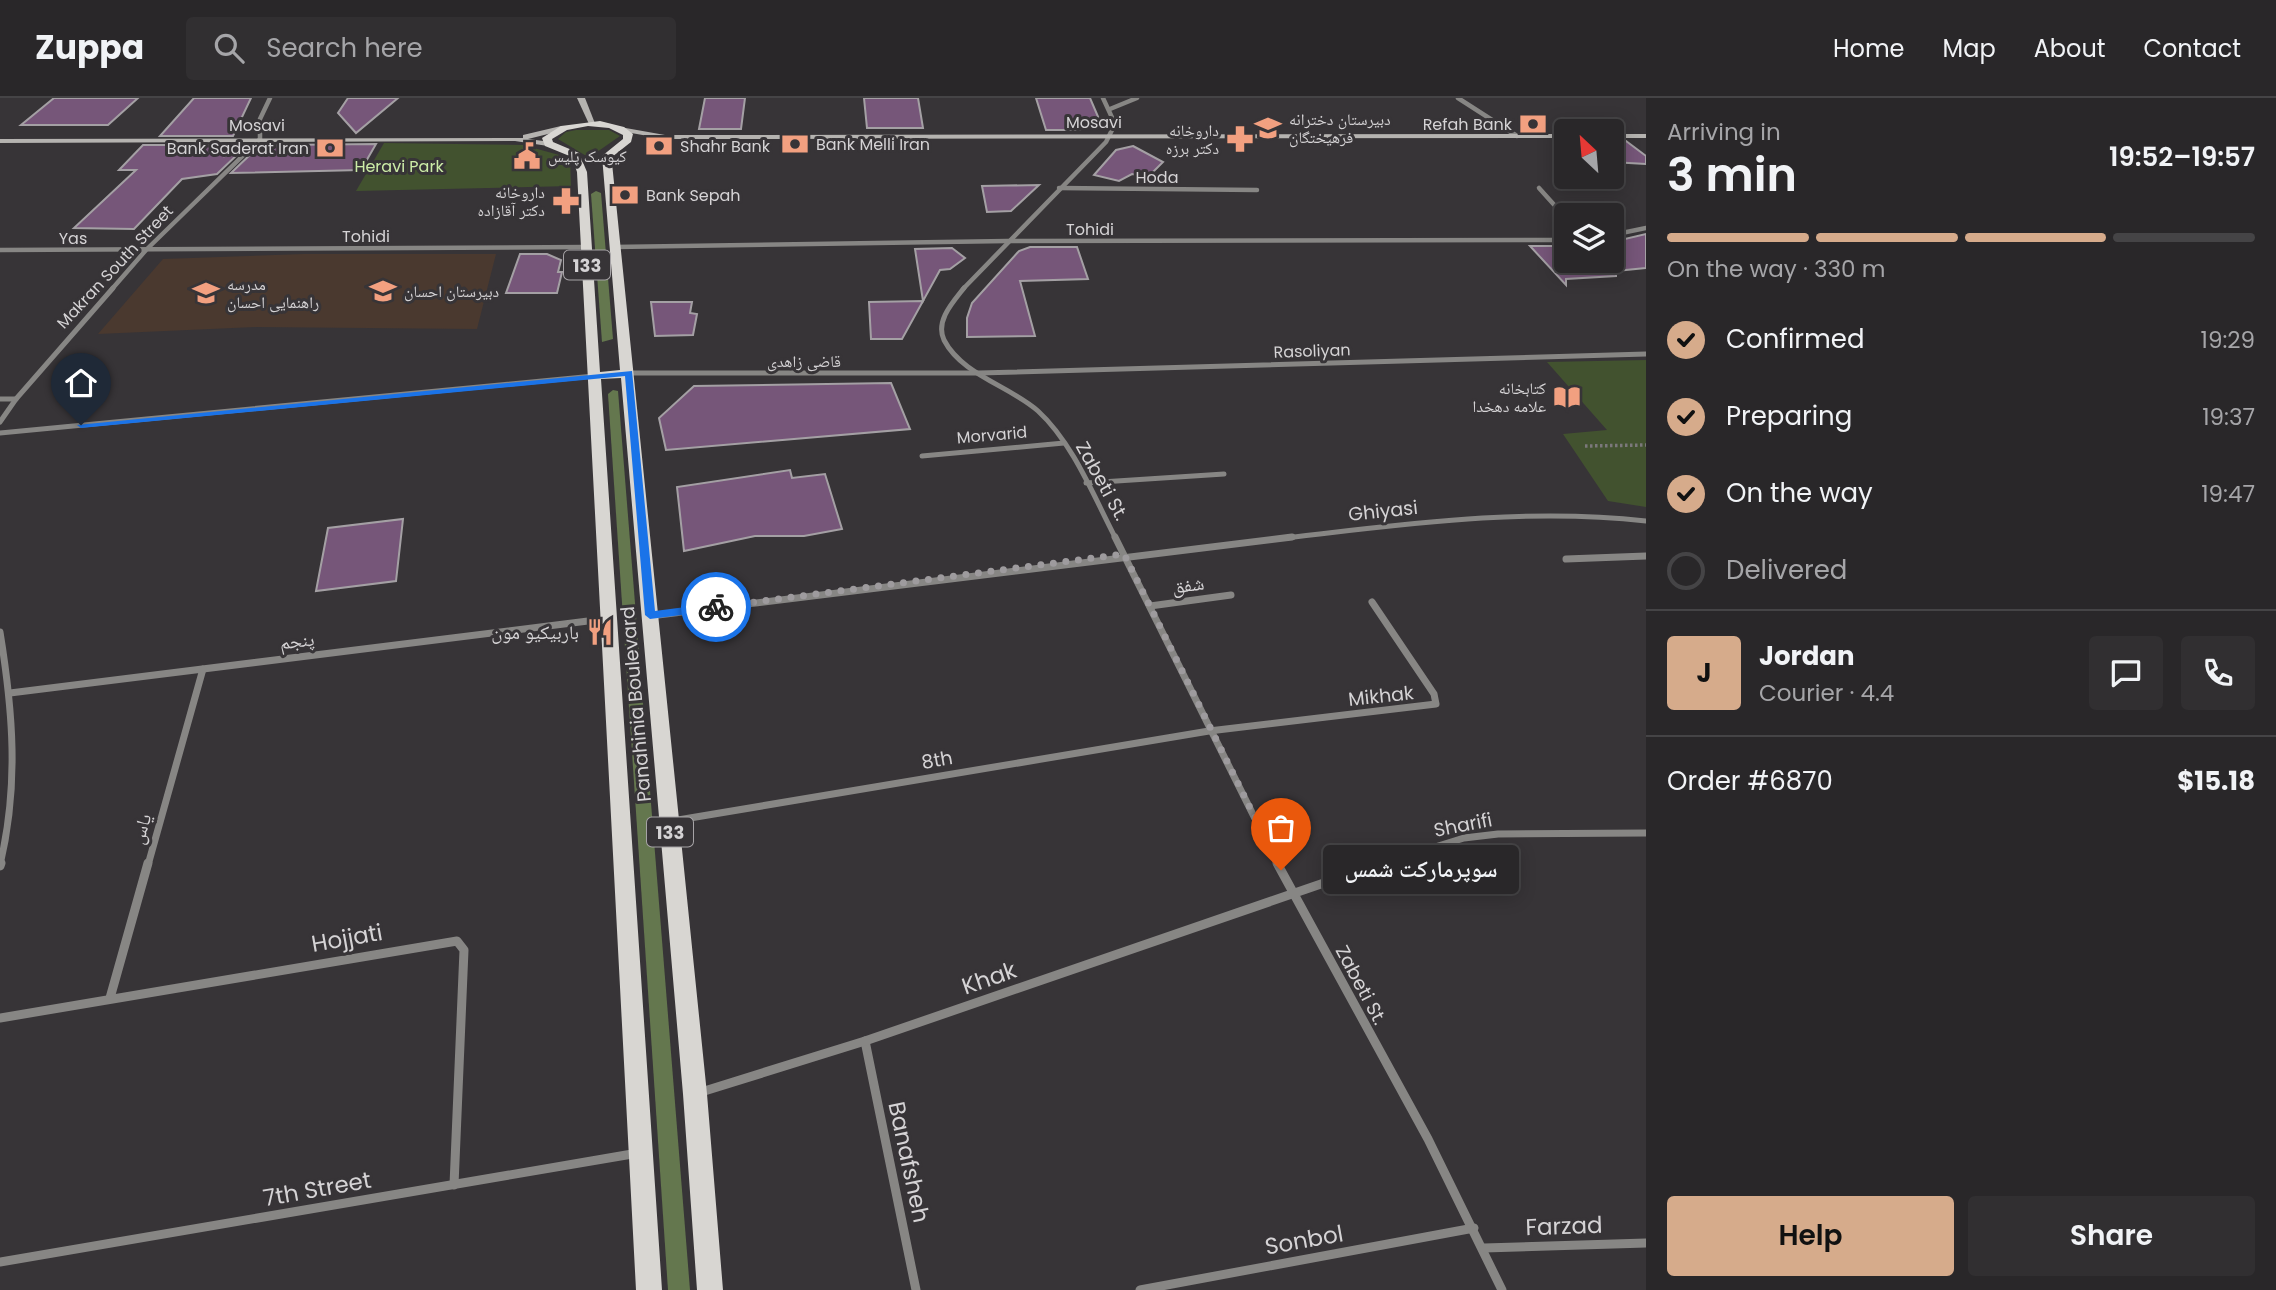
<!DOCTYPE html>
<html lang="en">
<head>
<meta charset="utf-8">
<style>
	body { margin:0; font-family:Poppins,"Noto Naskh Arabic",sans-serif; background:#312f31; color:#f1f3f6; height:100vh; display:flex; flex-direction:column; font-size:26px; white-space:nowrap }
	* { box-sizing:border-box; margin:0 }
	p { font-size:23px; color:#a5a5a8 }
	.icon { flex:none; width:38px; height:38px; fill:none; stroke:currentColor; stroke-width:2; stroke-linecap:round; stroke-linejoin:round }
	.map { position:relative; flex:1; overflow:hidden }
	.sheet { display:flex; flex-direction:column; background:#292729; width:630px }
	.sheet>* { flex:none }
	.needle { width:46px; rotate:334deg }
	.buttons { position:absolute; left:1554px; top:21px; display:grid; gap:14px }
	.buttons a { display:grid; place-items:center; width:70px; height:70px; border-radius:7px; background:#292729; box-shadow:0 4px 18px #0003,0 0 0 2px #454446; font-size:35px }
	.pin { position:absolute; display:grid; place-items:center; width:60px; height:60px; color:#fff; margin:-72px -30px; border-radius:50% 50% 50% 0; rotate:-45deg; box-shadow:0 0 7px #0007 }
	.pin .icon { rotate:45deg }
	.courier { position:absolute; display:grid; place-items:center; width:70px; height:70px; margin:-35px; border:5px solid #1a73e8; border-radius:50%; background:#fff; color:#222; box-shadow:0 2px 9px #0007 }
	.bubble { position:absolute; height:49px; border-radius:7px; background:#292729; box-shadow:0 4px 18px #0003,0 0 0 2px #454446; font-size:23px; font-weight:600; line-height:49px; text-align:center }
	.summary em { font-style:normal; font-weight:600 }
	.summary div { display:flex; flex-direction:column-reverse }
	.summary { display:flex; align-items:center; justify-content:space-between; height:119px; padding:0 21px }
	h1 { font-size:46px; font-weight:600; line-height:52px }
	.bar { display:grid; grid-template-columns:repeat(4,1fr); gap:10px 7px; align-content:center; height:84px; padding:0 21px }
	.bar i { height:9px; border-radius:5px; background:#454446 }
	.bar .current { background:#d6ab8b }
	.bar p { grid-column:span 4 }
	.line { display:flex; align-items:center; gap:18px; padding:0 21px; border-top:2px solid #454446 }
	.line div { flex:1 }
	.round { display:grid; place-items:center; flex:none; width:74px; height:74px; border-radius:7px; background:#312f31 }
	ol { padding:0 21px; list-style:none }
	li { display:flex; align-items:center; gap:21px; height:77px }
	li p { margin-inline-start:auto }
	li .icon { padding:7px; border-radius:50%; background:#d6ab8b; color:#111; stroke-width:4 }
	li:last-child { color:#a5a5a8 }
	li i { width:38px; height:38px; border:4px solid #454446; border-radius:50% }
	.action { display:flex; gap:14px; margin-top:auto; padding:14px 21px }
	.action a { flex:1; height:80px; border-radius:7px; background:#d6ab8b; color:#111; font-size:28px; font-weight:600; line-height:80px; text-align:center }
	.action a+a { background:#312f31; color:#f1f3f6 }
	header { display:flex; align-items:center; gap:42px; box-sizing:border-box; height:98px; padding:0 35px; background:#292729; border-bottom:2px solid #454446 }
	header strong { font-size:33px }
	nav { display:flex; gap:38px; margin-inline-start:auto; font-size:24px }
	.search { width:490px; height:63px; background:#312f31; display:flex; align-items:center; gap:18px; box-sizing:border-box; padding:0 24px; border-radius:7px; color:#a5a5a8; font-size:26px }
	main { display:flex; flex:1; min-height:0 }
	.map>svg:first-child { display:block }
	.education { fill:#4a392f }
	.green { fill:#42522f }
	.forest { fill:#64774e }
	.building { fill:#765679; stroke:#a4a0a4; stroke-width:2 }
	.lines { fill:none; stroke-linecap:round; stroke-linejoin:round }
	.path { stroke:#7b787b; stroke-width:3.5; stroke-dasharray:2.5 2.5; stroke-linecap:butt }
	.street-far3 { stroke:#878684; stroke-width:4.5 }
	.street-far2 { stroke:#878684; stroke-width:5 }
	.street-far1 { stroke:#878684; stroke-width:7 }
	.street { stroke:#878684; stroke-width:9 }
	.secondary { fill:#b5b3b0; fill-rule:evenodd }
	.primary { fill:#d8d6d2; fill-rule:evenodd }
	.route { fill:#1a73e8 }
	.done { stroke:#9e9b9e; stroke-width:7; stroke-dasharray:0 12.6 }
	.labels { text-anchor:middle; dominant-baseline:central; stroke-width:6; stroke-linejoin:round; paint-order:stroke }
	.far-poi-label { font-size:16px; fill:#d5d3d5; stroke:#373437; text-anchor:start }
	.far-street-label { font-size:16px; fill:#d5d3d5; stroke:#373437 }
	.far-park-label { font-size:16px; fill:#cceca7; stroke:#373437 }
	.shield { fill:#373437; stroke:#a6a3a6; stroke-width:2 }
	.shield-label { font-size:18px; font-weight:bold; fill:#d5d3d5 }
	.street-label { font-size:19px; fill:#d5d3d5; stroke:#373437 }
	.poi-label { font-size:19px; fill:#d5d3d5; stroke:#373437; text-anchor:end }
	.near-street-label { font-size:23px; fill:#d5d3d5; stroke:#373437 }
</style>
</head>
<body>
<header>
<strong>Zuppa</strong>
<div class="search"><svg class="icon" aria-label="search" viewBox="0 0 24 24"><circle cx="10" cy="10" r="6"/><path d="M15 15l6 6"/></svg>Search here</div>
<nav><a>Home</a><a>Map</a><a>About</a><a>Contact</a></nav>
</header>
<main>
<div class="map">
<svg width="1646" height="1192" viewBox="0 0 1646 1192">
	<rect width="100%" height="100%" fill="#373437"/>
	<!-- education -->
	<path class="education" d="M 304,156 L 496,156 L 477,231 L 255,229 L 98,236 L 163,161 Z"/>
	<!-- green -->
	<g class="green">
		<path d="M 576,32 L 609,32 L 620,38 L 597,54 L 593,62 L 558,41 L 566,34 Z"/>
		<path d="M 384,45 L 523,47 L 570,60 L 571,88 L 356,93 Z"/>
		<path d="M 1646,262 L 1646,409 L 1608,403 L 1563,336 L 1607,332 L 1547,264 Z"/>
	</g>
	<!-- forest -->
	<g class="forest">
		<path d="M 596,93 L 601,95 L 613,241 L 602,244 L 591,96 Z"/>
		<path d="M 613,292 L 618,293 L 690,1192 L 668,1192 L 608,296 Z"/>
	</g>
	<!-- building -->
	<g class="building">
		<path d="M 54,0 L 138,0 L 108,27 L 21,27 Z"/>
		<path d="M 194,0 L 251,0 L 233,38 L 160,38 Z"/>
		<path d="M 348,0 L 398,0 L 356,35 L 338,15 Z"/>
		<path d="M 705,0 L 745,0 L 741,31 L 699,31 Z"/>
		<path d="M 864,0 L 918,0 L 923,30 L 867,30 Z"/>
		<path d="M 1036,0 L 1090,0 L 1099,21 L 1094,28 L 1077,32 L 1046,32 Z"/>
		<path d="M 1612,43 L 1626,43 L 1646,58 L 1646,66 L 1612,64 Z"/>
		<path d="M 376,46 L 361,72 L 231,75 L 256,51 L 279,47 Z"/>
		<path d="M 143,47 L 230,47 L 225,58 L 239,55 L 217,76 L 182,81 L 134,131 L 74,130 L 136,72 L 119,72 Z"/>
		<path d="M 1133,48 L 1163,64 L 1148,79 L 1132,76 L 1119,83 L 1094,77 L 1116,52 Z"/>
		<path d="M 1039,87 L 1011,113 L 987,114 L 982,88 Z"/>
		<path d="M 1646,136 L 1646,170 L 1616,173 L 1616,178 L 1566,181 L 1566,187 L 1530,148 L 1566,148 L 1566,163 L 1612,163 L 1612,144 Z"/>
		<path d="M 1030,149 L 1077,149 L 1088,181 L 1020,183 L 1035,238 L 967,239 L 967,220 L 972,205 L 1019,153 Z"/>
		<path d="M 952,150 L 965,160 L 950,171 L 940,172 L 923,203 L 915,151 Z"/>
		<path d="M 520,156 L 547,156 L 561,162 L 558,174 L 562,174 L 557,195 L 506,195 Z"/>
		<path d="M 923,203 L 902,241 L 871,241 L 869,204 Z"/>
		<path d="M 651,204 L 692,204 L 690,215 L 697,216 L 693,237 L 655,238 Z"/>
		<path d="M 891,285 L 910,331 L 666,352 L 659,320 L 694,288 Z"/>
		<path d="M 790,372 L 792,380 L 825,376 L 842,431 L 804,438 L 755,438 L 684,453 L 677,389 Z"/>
		<path d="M 403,421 L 396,483 L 316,493 L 328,430 Z"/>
	</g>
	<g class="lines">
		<!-- path -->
		<path class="path" d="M 1585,348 L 1646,347"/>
		<!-- street-far3 -->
		<g class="street-far3">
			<path d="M 1458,0 L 1517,38"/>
			<path d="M 1110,11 L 1137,0"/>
			<path d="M 1059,90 L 1257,92"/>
			<path d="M 1539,90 L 1566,120"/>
			<path d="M 1612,137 L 1646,130"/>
			<path d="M 614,149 L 1007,143 L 1566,142"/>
			<path d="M 0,152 L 586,149"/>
			<path d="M 112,191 L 146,152 L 260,41 L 260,21 L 270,0"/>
			<path d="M 963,191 L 1106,44 L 1115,26 L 1103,0"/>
		</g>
		<!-- street-far2 -->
		<g class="street-far2">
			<path d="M 964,190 C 953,204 935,223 944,242 C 962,277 1010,288 1038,313 C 1073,345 1094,399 1116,441"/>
			<path d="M 629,275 L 979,275 L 1646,256"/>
			<path d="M 0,301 L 16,301"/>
			<path d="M 0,324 L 16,301 L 113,190"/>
			<path d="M 0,335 L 594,278"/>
			<path d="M 922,358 L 1064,345"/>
			<path d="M 1086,385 L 1224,376"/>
			<path d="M 1276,441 C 1400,427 1521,409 1646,423"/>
		</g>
		<!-- street-far1 -->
		<g class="street-far1">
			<path d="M 1115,439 L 1278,767"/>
			<path d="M 1566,461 L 1646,458"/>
			<path d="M 1150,508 L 1231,497"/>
			<path d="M 650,518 L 1292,439"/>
			<path d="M 0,534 C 13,614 19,687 0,767"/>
			<path d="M 10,595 L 588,523"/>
			<path d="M 672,723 L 1209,633 L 1436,606 L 1434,596 L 1372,504"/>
			<path d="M 148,767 L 203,571"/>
			<path d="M 1377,767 L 1464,740 L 1498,736 L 1646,735"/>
		</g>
		<!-- street -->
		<g class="street">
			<path d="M 1277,765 L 1428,1041 L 1502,1192"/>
			<path d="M 0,768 L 1,765"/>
			<path d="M 110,900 L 148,765"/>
			<path d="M 0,920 L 457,843 L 464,852 L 454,1087"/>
			<path d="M 865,943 L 916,1192"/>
			<path d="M 698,995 L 865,943 L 1382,765"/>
			<path d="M 1484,1150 L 1646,1145"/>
			<path d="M 0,1164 L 638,1055"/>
			<path d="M 1140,1192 L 1474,1130"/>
		</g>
		<!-- secondary -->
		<g class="secondary">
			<path d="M 577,0 L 585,0 L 596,28 L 589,26 Z"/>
			<path d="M 561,28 L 564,28 L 564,32 L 528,41 L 551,44 L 552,46 L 548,48 L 515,43 L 0,45 L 0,41 L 523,40 L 523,37 Z"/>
			<path d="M 620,29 L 665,37 L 1566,36 L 1566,40 L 665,41 L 620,33 Z"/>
			<rect x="1612" y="36" width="34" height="4"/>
		</g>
		<!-- primary -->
		<path class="primary" d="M 600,23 L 624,29 L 633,36 L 631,44 L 612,59 L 612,65 L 707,996 L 723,1192 L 697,1192 L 683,996 L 621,280 L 601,281 L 662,1192 L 636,1192 L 577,74 L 572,59 L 545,48 L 542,40 L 561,28 ZM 588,28 L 609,30 L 623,37 L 623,41 L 602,58 L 620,272 L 600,274 L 587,74 L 579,55 L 553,44 L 552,41 L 567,32 Z"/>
	</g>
	<!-- route -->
	<path class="route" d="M 632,273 L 655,513 L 716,505 L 720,506 L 720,512 L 650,521 L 645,517 L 625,278 L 81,330 L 77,327 Z"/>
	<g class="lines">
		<!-- done -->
		<path class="done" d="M 716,509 L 1124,456 L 1281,772"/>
	</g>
	<!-- icons -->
	<defs>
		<symbol id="bank-bare" viewBox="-9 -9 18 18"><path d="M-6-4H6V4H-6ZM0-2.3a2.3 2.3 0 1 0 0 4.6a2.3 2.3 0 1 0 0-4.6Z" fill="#f2a080" stroke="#373437" stroke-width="2.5" paint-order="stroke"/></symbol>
		<symbol id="school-bare" viewBox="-9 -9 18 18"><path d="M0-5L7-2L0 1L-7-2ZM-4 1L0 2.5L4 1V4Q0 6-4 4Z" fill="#f2a080" stroke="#373437" stroke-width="2.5" paint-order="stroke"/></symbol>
		<symbol id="pharmacy-bare" viewBox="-9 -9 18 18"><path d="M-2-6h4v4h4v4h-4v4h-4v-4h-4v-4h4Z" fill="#f2a080" stroke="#373437" stroke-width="2.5" paint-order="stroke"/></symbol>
		<symbol id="civic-bare" viewBox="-9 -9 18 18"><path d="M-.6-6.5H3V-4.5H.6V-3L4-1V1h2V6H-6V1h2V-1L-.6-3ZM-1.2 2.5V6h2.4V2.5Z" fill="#f2a080" stroke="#373437" stroke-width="2.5" paint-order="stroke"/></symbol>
		<symbol id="library-bare" viewBox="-9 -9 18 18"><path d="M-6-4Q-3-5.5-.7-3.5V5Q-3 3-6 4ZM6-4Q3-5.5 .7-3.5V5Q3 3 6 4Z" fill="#f2a080" stroke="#373437" stroke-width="2.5" paint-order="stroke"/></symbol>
		<symbol id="restaurant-bare" viewBox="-9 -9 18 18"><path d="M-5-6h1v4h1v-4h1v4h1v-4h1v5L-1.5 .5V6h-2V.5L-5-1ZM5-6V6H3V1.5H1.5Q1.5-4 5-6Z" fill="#f2a080" stroke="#373437" stroke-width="2.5" paint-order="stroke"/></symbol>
	</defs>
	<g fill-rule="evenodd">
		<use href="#bank-bare" x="1514" y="7" width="38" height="38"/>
		<use href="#school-bare" x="1249" y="11" width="38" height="38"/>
		<use href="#pharmacy-bare" x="1221" y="22" width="38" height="38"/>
		<use href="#bank-bare" x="776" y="27" width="38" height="38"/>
		<use href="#bank-bare" x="640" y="29" width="38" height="38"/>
		<use href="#bank-bare" x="311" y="31" width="38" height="38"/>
		<use href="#civic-bare" x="508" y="39" width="38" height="38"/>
		<use href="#bank-bare" x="606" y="78" width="38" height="38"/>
		<use href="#pharmacy-bare" x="547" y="84" width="38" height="38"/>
		<use href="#school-bare" x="364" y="174" width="38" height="38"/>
		<use href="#school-bare" x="187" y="176" width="38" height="38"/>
		<use href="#library-bare" x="1548" y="280" width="38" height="38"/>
		<use href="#restaurant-bare" x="581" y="515" width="38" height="38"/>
	</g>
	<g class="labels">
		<!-- far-poi labels -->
		<g class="far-poi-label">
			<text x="1289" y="21">دبیرستان دخترانه<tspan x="1289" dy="18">فرهیختگان</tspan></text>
			<text x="1512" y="26" text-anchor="end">Refah Bank</text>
			<text x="1219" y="32" text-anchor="end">داروخانه<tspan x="1219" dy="18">دکتر برزه</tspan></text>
			<text x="816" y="46">Bank Melli Iran</text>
			<text x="680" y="48">Shahr Bank</text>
			<text x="309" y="50" text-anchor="end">Bank Saderat Iran</text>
			<text x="548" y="58">کیوسک پلیس</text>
			<text x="545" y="94" text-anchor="end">داروخانه<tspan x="545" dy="18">دکتر آقازاده</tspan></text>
			<text x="646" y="97">Bank Sepah</text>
			<text x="227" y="186">مدرسه<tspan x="227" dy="18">راهنمایی احسان</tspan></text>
			<text x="404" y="193">دبیرستان احسان</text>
			<text x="1546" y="290" text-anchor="end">کتابخانه<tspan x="1546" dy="18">علامه دهخدا</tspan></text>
		</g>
		<!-- far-street labels -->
		<g class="far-street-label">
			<text x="1094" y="24">Mosavi</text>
			<text x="257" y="27">Mosavi</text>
			<text x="1157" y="79">Hoda</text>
			<text x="1090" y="131">Tohidi</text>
			<text x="366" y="138">Tohidi</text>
			<text x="73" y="140">Yas</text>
			<text transform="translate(115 169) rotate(-47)">Makran South Street</text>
			<text transform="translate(1312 253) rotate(-2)">Rasoliyan</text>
			<text x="804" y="263">قاضی زاهدی</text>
			<text transform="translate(992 337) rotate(-5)">Morvarid</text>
		</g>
		<!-- far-park labels -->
		<g class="far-park-label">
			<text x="399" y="68">Heravi Park</text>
		</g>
		<!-- shield labels -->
		<g class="shield">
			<rect x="564" y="152.5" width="46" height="29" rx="5"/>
			<rect x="647" y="719.5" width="46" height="29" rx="5"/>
		</g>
		<g class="shield-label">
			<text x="587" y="167">133</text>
			<text x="670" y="734">133</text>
		</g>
		<!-- street labels -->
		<g class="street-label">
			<text transform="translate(1102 383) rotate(61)">Zabeti St.</text>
			<text transform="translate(1383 413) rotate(-6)">Ghiyasi</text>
			<text transform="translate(1188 487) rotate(-8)">شفق</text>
			<text transform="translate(297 543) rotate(-7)">پنجم</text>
			<text transform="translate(1381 598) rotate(-6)">Mikhak</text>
			<text transform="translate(636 606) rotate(-95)">Panahinia Boulevard</text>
			<text transform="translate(937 662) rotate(-10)">8th</text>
			<text transform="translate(1463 727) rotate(-11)">Sharifi</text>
			<text transform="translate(141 731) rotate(-74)">یاس</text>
			<text transform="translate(1361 887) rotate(62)">Zabeti St.</text>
		</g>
		<!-- poi labels -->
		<g class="poi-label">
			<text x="579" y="534">باربیکیو مون</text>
		</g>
		<!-- near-street labels -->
		<g class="near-street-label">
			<text transform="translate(347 840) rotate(-10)">Hojjati</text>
			<text transform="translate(989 880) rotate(-19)">Khak</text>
			<text transform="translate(909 1064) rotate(78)">Banafsheh</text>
			<text transform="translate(317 1091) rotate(-10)">7th Street</text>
			<text transform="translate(1564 1128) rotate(-2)">Farzad</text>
			<text transform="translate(1304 1142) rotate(-10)">Sonbol</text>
		</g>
	</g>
</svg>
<div class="buttons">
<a><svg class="needle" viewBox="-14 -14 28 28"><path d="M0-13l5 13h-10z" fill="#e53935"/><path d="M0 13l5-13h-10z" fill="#a5a5a8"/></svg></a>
<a><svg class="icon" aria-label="layers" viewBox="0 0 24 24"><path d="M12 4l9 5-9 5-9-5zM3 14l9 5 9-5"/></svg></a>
</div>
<div class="pin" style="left:1281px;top:772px;background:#ea580c"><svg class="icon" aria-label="bag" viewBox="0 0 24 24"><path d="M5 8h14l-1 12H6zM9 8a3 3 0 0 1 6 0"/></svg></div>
<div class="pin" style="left:81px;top:327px;background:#1f2937"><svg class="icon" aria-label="home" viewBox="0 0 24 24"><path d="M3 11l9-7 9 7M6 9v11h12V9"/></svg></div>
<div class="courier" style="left:716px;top:509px"><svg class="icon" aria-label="bike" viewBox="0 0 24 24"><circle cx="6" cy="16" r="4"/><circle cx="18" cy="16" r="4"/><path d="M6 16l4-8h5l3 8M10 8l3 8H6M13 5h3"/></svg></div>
<div class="bubble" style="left:1323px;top:747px;width:196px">سوپرمارکت شمس</div>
</div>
<section class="sheet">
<div class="summary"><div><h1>3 min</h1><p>Arriving in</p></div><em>19:52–19:57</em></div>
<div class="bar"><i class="current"></i><i class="current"></i><i class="current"></i><i></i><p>On the way · 330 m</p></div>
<ol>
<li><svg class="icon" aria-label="check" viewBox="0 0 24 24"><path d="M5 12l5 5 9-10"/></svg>Confirmed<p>19:29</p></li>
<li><svg class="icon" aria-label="check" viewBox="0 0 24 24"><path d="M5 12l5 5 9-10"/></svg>Preparing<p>19:37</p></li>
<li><svg class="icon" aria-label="check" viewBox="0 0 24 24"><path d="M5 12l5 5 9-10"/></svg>On the way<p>19:47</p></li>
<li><i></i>Delivered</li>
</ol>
<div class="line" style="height:126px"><b class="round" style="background:#d6ab8b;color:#111">J</b><div><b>Jordan</b><p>Courier · 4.4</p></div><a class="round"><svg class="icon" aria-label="chat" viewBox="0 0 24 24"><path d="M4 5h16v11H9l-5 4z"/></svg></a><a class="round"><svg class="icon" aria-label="phone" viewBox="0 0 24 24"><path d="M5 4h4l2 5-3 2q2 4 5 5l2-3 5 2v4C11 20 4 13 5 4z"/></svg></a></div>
<div class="line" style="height:91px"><div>Order #6870</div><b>$15.18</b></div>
<div class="action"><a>Help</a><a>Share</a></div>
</section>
</main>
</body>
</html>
